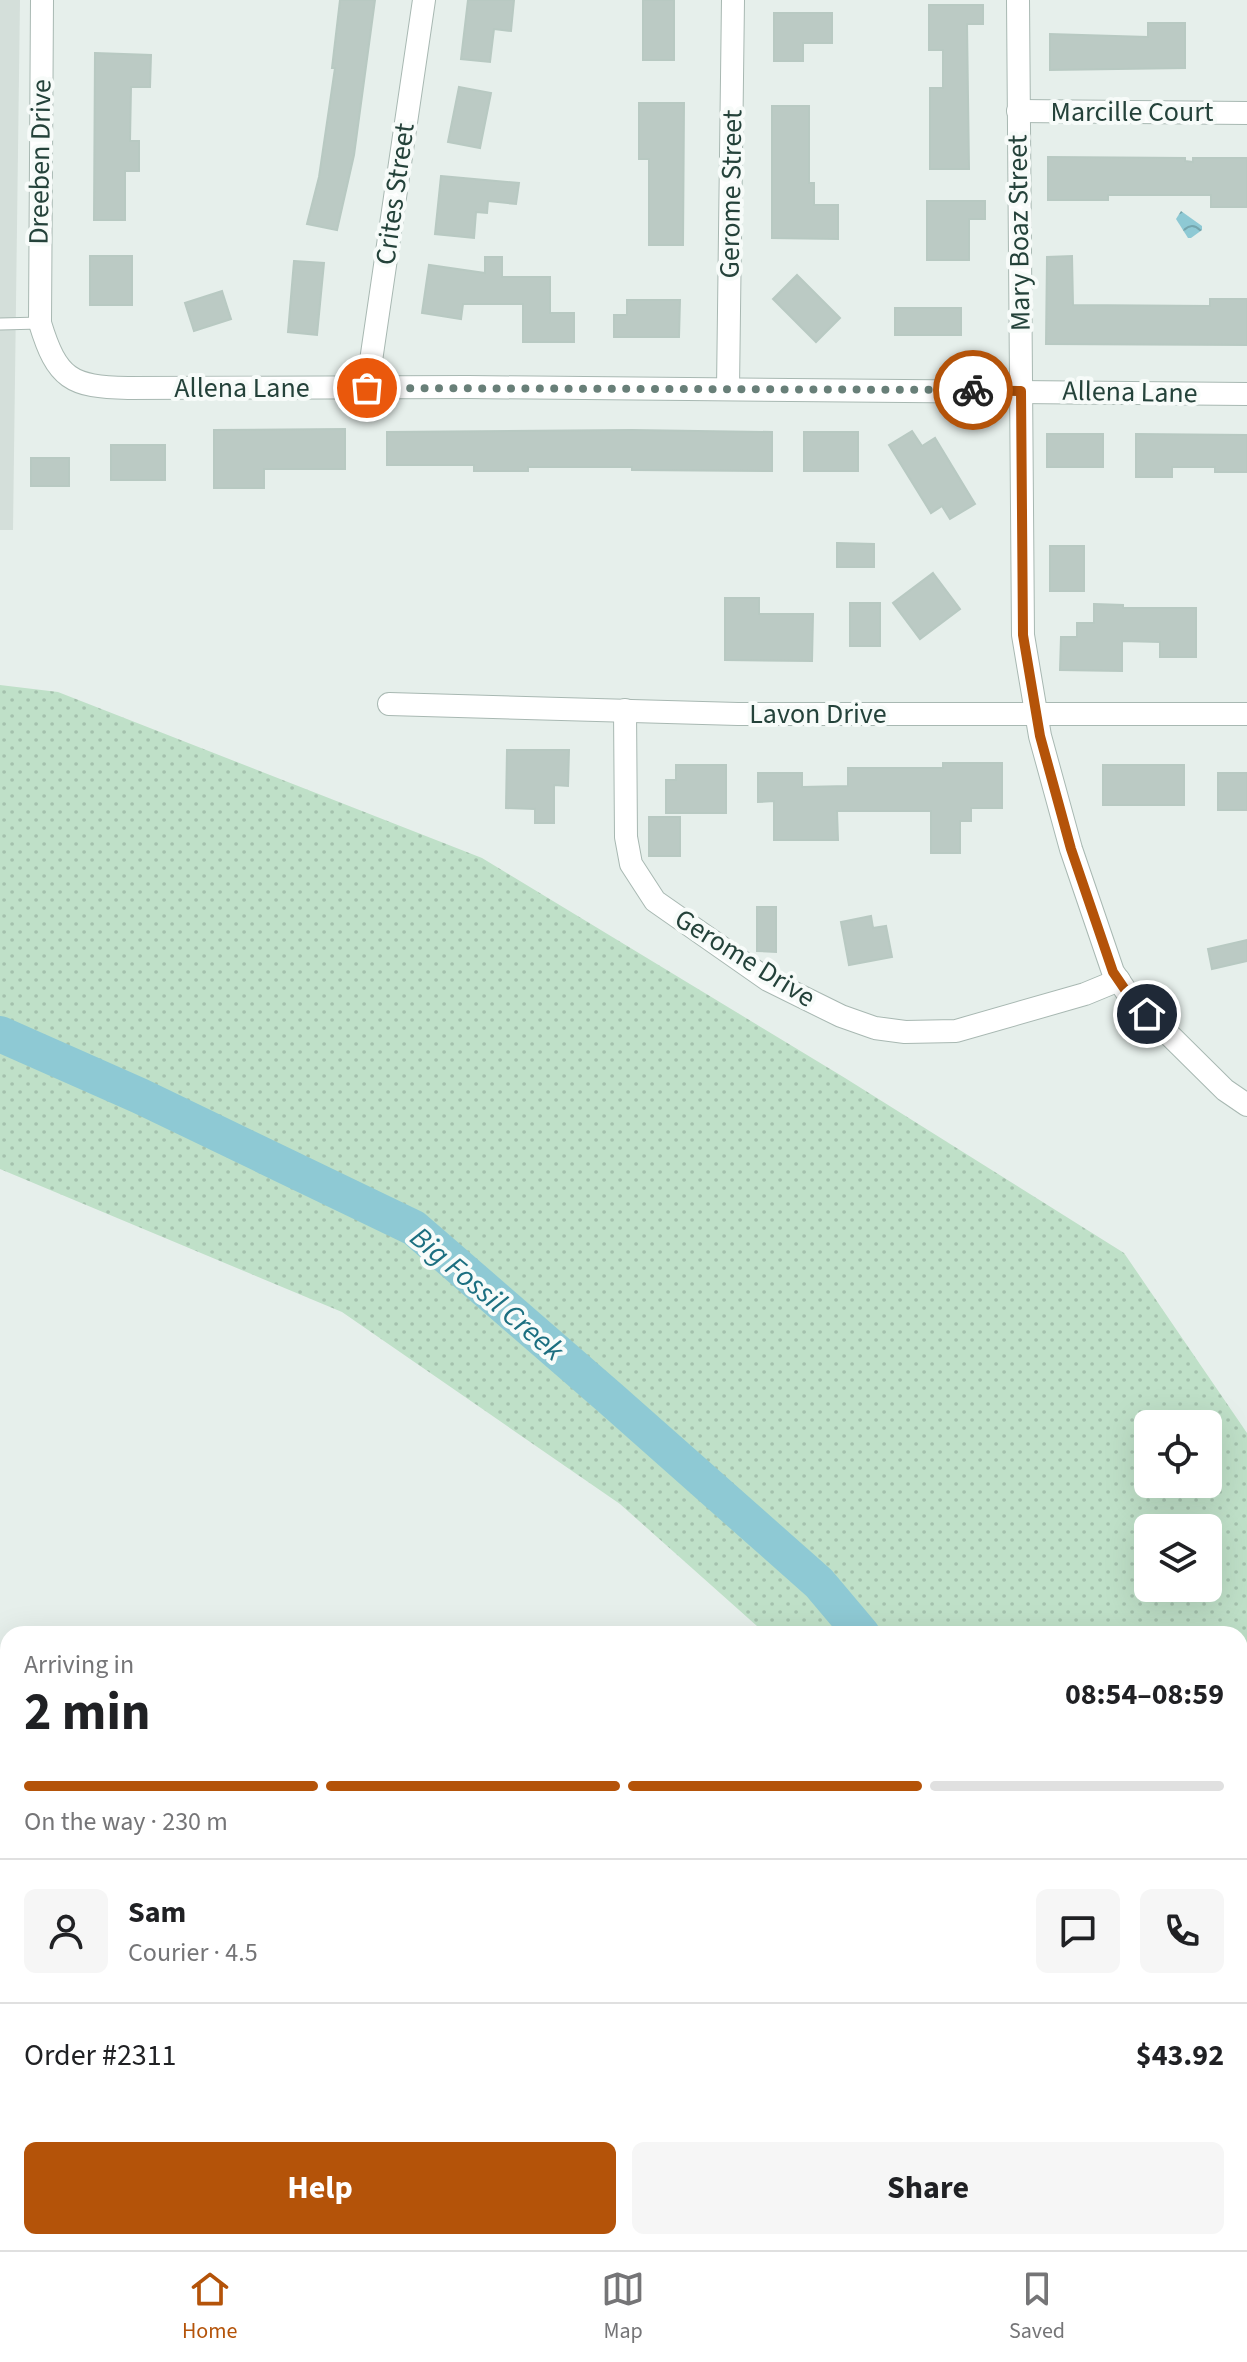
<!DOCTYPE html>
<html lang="en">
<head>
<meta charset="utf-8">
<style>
	body { margin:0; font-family:"Source Sans 3",sans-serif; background:#f6f6f6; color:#202124; height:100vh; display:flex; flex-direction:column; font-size:30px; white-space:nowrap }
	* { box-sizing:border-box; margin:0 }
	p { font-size:26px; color:#757577 }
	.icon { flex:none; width:44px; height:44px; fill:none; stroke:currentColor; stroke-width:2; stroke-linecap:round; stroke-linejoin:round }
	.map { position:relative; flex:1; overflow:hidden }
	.details { position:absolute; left:0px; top:1626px; width:1248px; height:624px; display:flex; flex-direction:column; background:#fff; border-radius:24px 24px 0 0; box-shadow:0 8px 32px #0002 }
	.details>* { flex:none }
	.controls { position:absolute; left:1134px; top:1410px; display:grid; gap:16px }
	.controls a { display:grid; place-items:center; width:88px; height:88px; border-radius:12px; background:#fff; box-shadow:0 8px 32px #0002; font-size:40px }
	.pin { position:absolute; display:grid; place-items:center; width:68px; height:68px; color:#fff; margin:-34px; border:4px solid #fff; border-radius:50%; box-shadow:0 2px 8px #0007 }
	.courier { position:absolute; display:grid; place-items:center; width:80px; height:80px; margin:-40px; border:6px solid #b45309; border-radius:50%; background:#fff; color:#222; box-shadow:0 2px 10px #0007 }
	.summary em { font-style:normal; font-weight:700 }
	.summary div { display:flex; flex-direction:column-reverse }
	.summary { display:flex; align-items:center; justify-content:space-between; height:136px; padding:0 24px }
	h1 { font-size:52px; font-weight:700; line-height:60px }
	.bar { display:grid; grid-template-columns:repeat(4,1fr); gap:12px 8px; align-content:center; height:96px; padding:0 24px }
	.bar i { height:10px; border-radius:6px; background:#e0e0e0 }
	.bar .on { background:#b45309 }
	.bar p { grid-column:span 4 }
	.line { display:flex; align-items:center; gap:20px; padding:0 24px; border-top:2px solid #e0e0e0 }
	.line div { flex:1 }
	.round { display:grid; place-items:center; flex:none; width:84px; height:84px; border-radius:12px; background:#f6f6f6 }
	.button { display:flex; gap:16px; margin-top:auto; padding:16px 24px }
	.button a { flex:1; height:92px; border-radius:12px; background:#b45309; color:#fff; font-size:32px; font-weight:700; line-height:92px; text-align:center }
	.button a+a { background:#f6f6f6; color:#202124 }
	.menu { display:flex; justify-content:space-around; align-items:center; height:112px; border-top:2px solid #e0e0e0; background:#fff; font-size:22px; color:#757577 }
	.menu a { display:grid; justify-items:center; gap:4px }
	.menu .on { color:#b45309 }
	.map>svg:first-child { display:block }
	.built { fill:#d4dfda }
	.grass { fill:url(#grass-dots); fill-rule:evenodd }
	.water { fill:url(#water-waves) }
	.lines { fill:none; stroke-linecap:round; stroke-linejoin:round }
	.river { stroke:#8ec9d4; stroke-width:36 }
	.building { fill:#bbcac4; stroke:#b8c9c2; stroke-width:2 }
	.service-casing { stroke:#a8b8b2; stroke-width:13 }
	.minor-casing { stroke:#a8b8b2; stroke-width:24 }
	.service { stroke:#fff; stroke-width:11 }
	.minor { stroke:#fff; stroke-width:22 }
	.done { stroke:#687f78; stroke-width:8; stroke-dasharray:0 14.4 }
	.route { stroke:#b45309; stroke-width:10 }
	.labels { text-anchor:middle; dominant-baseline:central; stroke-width:8; stroke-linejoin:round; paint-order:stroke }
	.street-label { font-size:28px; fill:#24423a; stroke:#f7fbf9 }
	.water-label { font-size:30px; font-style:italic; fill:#1c6f80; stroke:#f7fbf9 }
</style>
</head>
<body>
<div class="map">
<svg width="1247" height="2250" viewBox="0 0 1247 2250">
	<defs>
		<pattern id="grass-dots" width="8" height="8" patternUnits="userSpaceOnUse" patternTransform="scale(2)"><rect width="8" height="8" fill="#bfe0c8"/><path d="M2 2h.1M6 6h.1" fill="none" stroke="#a4c1ad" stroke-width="1.8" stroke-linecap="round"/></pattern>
		<pattern id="water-waves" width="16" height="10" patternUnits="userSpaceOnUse" patternTransform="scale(2)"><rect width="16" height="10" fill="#8ec9d4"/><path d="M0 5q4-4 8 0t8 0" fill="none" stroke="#74a5ad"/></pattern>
	</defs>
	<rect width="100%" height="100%" fill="#e6efeb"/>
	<!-- built -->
	<path class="built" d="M 0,0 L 20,0 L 13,530 L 0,530 Z"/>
	<!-- grass -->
	<path class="grass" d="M 0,685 L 58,692 L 482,858 L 845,1078 L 1124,1253 L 1247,1433 L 1247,2250 L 1199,2250 L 1194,2242 L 1240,2242 L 1240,1634 L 766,1634 L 620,1504 L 342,1312 L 0,1169 ZM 1148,1424 L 1208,1424 L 1208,1484 L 1148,1484 ZM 1148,1528 L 1208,1528 L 1208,1588 L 1148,1588 Z"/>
	<!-- water -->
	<path class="water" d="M 1181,211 L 1202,226 L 1202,230 L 1191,238 L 1188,238 L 1176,219 Z"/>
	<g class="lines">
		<!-- river -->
		<g class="river">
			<path d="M 0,1034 L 140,1096 L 414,1228 L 610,1398 L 819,1583 L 862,1634"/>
			<path d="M 1240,2084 L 1247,2093"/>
		</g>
	</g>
	<!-- building -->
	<g class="building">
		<path d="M 340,0 L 375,0 L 354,155 L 337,230 L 307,224 L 319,177 L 335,68 L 332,68 Z"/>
		<path d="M 468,0 L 514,0 L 511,31 L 494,29 L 490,62 L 461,59 Z"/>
		<rect x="643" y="0" width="31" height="60"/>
		<path d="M 929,5 L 983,5 L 983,24 L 967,24 L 969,169 L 930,169 L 930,88 L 943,88 L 943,50 L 929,50 Z"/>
		<path d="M 774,13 L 832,13 L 832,43 L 803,43 L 803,61 L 774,61 Z"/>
		<path d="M 1148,23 L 1185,23 L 1185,68 L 1050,70 L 1050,34 L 1148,37 Z"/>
		<path d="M 95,53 L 151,55 L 150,87 L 131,87 L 130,141 L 139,141 L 139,171 L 125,171 L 125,220 L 94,220 Z"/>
		<path d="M 459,87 L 491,93 L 480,148 L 448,142 Z"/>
		<path d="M 639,103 L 684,103 L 683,245 L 649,245 L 649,159 L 639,159 Z"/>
		<path d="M 772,106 L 809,106 L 809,183 L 814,183 L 814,205 L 838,205 L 838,239 L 772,238 Z"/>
		<path d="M 1048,157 L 1185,158 L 1185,161 L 1193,162 L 1193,158 L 1247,158 L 1247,207 L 1211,207 L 1211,195 L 1108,195 L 1108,200 L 1048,200 Z"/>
		<path d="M 441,176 L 519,183 L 516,204 L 488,201 L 487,213 L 476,212 L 474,238 L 435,234 Z"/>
		<path d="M 927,201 L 985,201 L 985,219 L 969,219 L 969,260 L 927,260 Z"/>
		<rect x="90" y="256" width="42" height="49"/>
		<path d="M 1072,256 L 1073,305 L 1210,306 L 1210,299 L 1247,299 L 1247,345 L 1046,344 L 1047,257 Z"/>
		<path d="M 485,257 L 502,257 L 502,277 L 550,277 L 550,313 L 574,313 L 574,342 L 523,342 L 523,304 L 463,304 L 461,319 L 422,313 L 429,265 L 485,273 Z"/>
		<path d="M 294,261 L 324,263 L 317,335 L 288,332 Z"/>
		<path d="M 797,275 L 840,318 L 816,342 L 773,299 Z"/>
		<path d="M 222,291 L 231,319 L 194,331 L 185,303 Z"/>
		<path d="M 627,300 L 680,300 L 679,337 L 614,337 L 614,315 L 627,315 Z"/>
		<rect x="895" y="308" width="66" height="27"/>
		<path d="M 345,429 L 345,469 L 264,469 L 264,488 L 214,488 L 214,430 Z"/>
		<path d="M 632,430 L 772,432 L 772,471 L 632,470 L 632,467 L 528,467 L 528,471 L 474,471 L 474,465 L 387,465 L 387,432 Z"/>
		<path d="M 912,431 L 922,446 L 935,438 L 975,504 L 950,519 L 942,506 L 931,513 L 889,445 Z"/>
		<rect x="804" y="432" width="54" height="39"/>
		<rect x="1047" y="434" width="56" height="33"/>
		<path d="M 1136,434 L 1247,435 L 1247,472 L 1215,472 L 1215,467 L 1172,467 L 1172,477 L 1136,477 Z"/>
		<rect x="111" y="445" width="54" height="35"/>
		<rect x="31" y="458" width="38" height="28"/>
		<path d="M 837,543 L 874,544 L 874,567 L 837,567 Z"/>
		<rect x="1050" y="546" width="34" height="45"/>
		<path d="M 933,573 L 960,609 L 920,639 L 893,603 Z"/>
		<path d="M 725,598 L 759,598 L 759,614 L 813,614 L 812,661 L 725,660 Z"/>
		<rect x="850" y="603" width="30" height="43"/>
		<path d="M 1094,604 L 1123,605 L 1123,608 L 1196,608 L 1196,657 L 1160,657 L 1160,642 L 1122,641 L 1122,671 L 1060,670 L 1061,637 L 1077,637 L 1077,623 L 1094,623 Z"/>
		<path d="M 507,750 L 569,750 L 568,786 L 554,785 L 554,823 L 535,823 L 535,809 L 506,808 Z"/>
		<path d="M 943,763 L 1002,763 L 1002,808 L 971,808 L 971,821 L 960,821 L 960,853 L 931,853 L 931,811 L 837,811 L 838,840 L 774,840 L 774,801 L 758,802 L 758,773 L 802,773 L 802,787 L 848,786 L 848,768 L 943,768 Z"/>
		<path d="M 676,765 L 726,765 L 726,813 L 666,813 L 666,780 L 676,780 Z"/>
		<rect x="1103" y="765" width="81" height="40"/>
		<rect x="1218" y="773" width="29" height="37"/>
		<rect x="649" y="817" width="31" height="39"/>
		<path d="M 757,907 L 776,907 L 776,952 L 757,951 Z"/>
		<path d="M 871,916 L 873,928 L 886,926 L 892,957 L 849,965 L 841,922 Z"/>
		<path d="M 1247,940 L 1247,961 L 1212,969 L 1208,949 Z"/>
	</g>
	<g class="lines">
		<defs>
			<g id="service">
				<path d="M 0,324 L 40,323"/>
				<path d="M 0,1777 L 8,1777"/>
				<path d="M 0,1941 L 8,1942"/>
				<path d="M 0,2089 L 8,2089"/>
				<path d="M 0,2211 L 8,2211"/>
			</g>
			<g id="minor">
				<path d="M 42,0 L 40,323 C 57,379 71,387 128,388 L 468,387 L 1247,394"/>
				<path d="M 1018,0 L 1023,635 L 1040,736 L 1071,849 L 1113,972 L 1128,994 L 1225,1090 L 1247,1105"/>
				<path d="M 1018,111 L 1247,113"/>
				<path d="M 367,388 L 424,0"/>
				<path d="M 728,389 L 733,0"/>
				<path d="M 389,704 L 738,714 L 1247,714"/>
				<path d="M 625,710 L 626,837 L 631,864 L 655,901 L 768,980 L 841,1016 L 875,1028 L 905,1032 L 956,1031 L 1085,994 L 1119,980"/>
			</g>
		</defs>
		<!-- service casing -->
		<use href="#service" class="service-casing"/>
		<!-- minor casing -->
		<use href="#minor" class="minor-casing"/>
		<!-- service -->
		<use href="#service" class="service"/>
		<!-- minor -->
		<use href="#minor" class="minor"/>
	</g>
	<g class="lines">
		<!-- done -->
		<path class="done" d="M 367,388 L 973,390"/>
		<!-- route -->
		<path class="route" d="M 973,390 L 1021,391 L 1023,635 L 1040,736 L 1071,849 L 1113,972 L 1128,994 L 1147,1014"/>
	</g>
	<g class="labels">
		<!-- street labels -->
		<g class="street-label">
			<text x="1132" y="112">Marcille Court</text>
			<text transform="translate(40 162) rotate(-89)">Dreeben Drive</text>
			<text transform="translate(395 194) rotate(-82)">Crites Street</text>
			<text transform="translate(731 194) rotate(-89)">Gerome Street</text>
			<text transform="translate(1019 233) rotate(-91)">Mary Boaz Street</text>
			<text x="242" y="388">Allena Lane</text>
			<text transform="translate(1130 392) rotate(1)">Allena Lane</text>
			<text x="818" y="714">Lavon Drive</text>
			<text transform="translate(745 958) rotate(32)">Gerome Drive</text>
		</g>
		<!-- water labels -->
		<g class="water-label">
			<text transform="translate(487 1294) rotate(40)">Big Fossil Creek</text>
		</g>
	</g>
</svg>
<div class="controls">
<a><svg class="icon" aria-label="locate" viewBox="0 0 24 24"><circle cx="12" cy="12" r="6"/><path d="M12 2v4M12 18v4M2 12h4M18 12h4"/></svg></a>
<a><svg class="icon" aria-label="layers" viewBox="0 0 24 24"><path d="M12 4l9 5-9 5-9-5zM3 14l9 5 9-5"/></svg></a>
</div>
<div class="pin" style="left:367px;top:388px;background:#ea580c"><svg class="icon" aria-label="bag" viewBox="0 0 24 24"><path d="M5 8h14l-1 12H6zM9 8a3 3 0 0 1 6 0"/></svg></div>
<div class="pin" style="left:1147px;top:1014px;background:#1f2937"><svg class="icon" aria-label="home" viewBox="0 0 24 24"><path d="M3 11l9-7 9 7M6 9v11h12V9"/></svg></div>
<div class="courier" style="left:973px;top:390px"><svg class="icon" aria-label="bike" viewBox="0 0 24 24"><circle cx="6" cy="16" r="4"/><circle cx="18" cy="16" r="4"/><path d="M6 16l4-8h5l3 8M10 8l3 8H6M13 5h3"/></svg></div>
<section class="details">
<div class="summary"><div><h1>2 min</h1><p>Arriving in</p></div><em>08:54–08:59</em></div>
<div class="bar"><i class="on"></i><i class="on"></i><i class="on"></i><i></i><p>On the way · 230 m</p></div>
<div class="line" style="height:144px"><a class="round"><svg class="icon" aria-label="person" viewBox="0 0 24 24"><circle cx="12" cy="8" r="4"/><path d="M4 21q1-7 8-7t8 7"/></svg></a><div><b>Sam</b><p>Courier · 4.5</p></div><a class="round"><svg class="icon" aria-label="chat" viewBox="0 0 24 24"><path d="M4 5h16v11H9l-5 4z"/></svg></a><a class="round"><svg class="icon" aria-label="phone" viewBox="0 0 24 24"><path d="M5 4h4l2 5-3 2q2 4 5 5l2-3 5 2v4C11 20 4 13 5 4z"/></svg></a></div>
<div class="line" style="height:104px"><div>Order #2311</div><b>$43.92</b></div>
<div class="button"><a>Help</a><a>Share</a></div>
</section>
</div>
<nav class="menu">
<a class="on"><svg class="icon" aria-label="home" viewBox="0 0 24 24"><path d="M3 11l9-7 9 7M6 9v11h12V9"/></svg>Home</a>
<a><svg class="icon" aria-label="map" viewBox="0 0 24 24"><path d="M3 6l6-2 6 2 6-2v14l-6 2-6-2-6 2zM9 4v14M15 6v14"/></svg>Map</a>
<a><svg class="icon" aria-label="saved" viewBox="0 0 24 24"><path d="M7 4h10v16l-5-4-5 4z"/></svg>Saved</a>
</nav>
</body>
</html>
